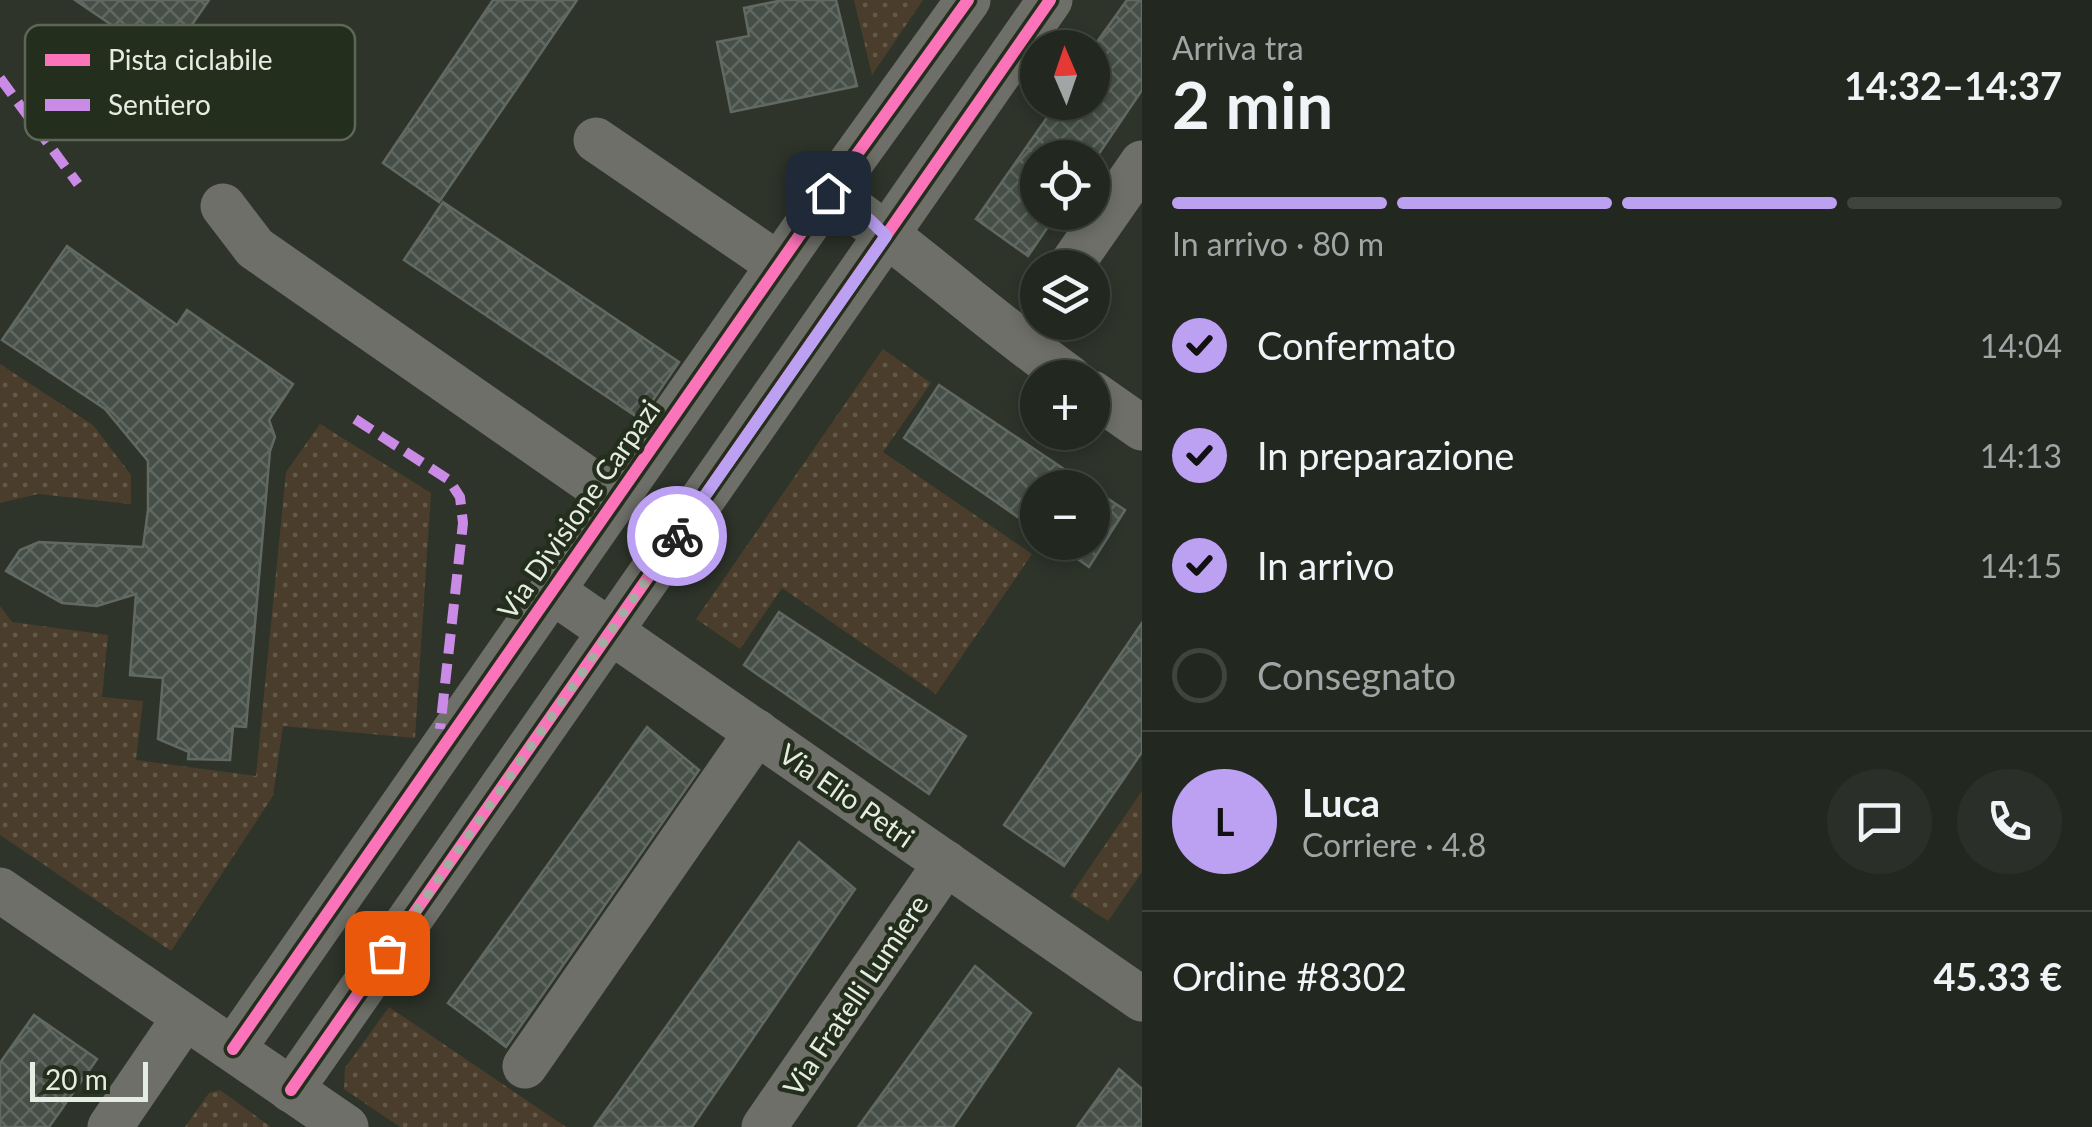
<!DOCTYPE html>
<html lang="it">
<head>
<meta charset="utf-8">
<style>
	body { margin:0; font-family:Lato,sans-serif; background:#2a2f29; color:#f1f3f6; height:100vh; display:flex; flex-direction:column; font-size:38px; white-space:nowrap }
	* { box-sizing:border-box; margin:0 }
	p { font-size:32px; color:#a2a5a5 }
	.icon { flex:none; width:55px; height:55px; fill:none; stroke:currentColor; stroke-width:2; stroke-linecap:round; stroke-linejoin:round }
	.map { position:relative; flex:1; overflow:hidden }
	.side { display:flex; flex-direction:column; background:#222720; width:950px }
	.side>* { flex:none }
	.needle { width:65px; rotate:358deg }
	.buttons { position:absolute; left:1020px; top:30px; display:grid; gap:20px }
	.buttons a { display:grid; place-items:center; width:90px; height:90px; border-radius:50%; background:#222720; box-shadow:0 5px 15px #0003,0 0 0 2px #3f443e; font-size:50px }
	.scale { position:absolute; left:30px; bottom:25px; width:118px; box-sizing:border-box; padding-left:10px; border:5px solid #e5ece1; border-top:0; font-size:28px; line-height:35px; white-space:nowrap; color:#e5ece1; -webkit-text-stroke:8px #232e1c; paint-order:stroke }
	.pin { position:absolute; display:grid; place-items:center; width:85px; height:85px; color:#fff; margin:-42px; border-radius:20px; box-shadow:0 5px 15px #0006 }
	.courier { position:absolute; display:grid; place-items:center; width:100px; height:100px; margin:-50px; border:8px solid #bca0f2; border-radius:50%; background:#fff; color:#222; box-shadow:0 2px 12px #0007 }
	.overview em { font-style:normal; font-weight:700 }
	.overview div { display:flex; flex-direction:column-reverse }
	.overview { display:flex; align-items:center; justify-content:space-between; height:170px; padding:0 30px }
	h1 { font-size:65px; font-weight:700; line-height:75px }
	.bar { display:grid; grid-template-columns:repeat(4,1fr); gap:15px 10px; align-content:center; height:120px; padding:0 30px }
	.bar i { height:12px; border-radius:8px; background:#3f443e }
	.bar .on { background:#bca0f2 }
	.bar p { grid-column:span 4 }
	.line { display:flex; align-items:center; gap:25px; padding:0 30px; border-top:2px solid #3f443e }
	.line div { flex:1 }
	.round { display:grid; place-items:center; flex:none; width:105px; height:105px; border-radius:52px; background:#2a2f29 }
	ol { padding:0 30px; list-style:none }
	li { display:flex; align-items:center; gap:30px; height:110px }
	li p { margin-inline-start:auto }
	li .icon { padding:10px; border-radius:50%; background:#bca0f2; color:#111; stroke-width:4 }
	li:last-child { color:#a2a5a5 }
	li i { width:55px; height:55px; border:5px solid #3f443e; border-radius:50% }
	main { display:flex; flex:1; min-height:0 }
	.map>svg:first-child { display:block }
	.garden { fill:url(#garden-dots) }
	.building { fill:url(#building-cross-hatch); stroke:#626963; stroke-width:2.5 }
	.lines { fill:none; stroke-linecap:round; stroke-linejoin:round }
	.minor { stroke:#6f6f69; stroke-width:45 }
	.quiet { stroke:#ca8be6; stroke-width:10; stroke-dasharray:20 10; stroke-linecap:butt }
	.cycleway-casing { stroke:#232e1c; stroke-width:19 }
	.cycleway { stroke:#fb73b8; stroke-width:12 }
	.done { stroke:#a5aca1; stroke-width:10; stroke-dasharray:0 18 }
	.route { stroke:#bca0f2; stroke-width:12 }
	.labels { text-anchor:middle; dominant-baseline:central; stroke-width:9; stroke-linejoin:round; paint-order:stroke }
	.street-label { font-size:28px; fill:#e5ece1; stroke:#232e1c }
	.key { fill:#232e1c; stroke:#5d6757; stroke-width:2.5 }
	.key-label { font-size:28px; fill:#e5ece1 }
</style>
</head>
<body>
<main>
<div class="map">
<svg width="1142" height="1127" viewBox="0 0 1142 1127">
	<defs>
		<pattern id="garden-dots" width="8" height="8" patternUnits="userSpaceOnUse" patternTransform="scale(2.5)"><rect width="8" height="8" fill="#4b3d2b"/><path d="M2 2h.1M6 6h.1" fill="none" stroke="#655949" stroke-width="1.8" stroke-linecap="round"/></pattern>
		<pattern id="building-cross-hatch" width="8" height="8" patternUnits="userSpaceOnUse" patternTransform="scale(2.5)"><rect width="8" height="8" fill="#454e47"/><path d="M0 0l8 8M0 8l8-8" fill="none" stroke="#606861"/></pattern>
	</defs>
	<rect width="100%" height="100%" fill="#2e342a"/>
	<!-- garden -->
	<g class="garden">
		<path d="M 854,0 L 923,0 L 872,75 Z"/>
		<path d="M 883,349 L 931,383 L 883,452 L 1032,554 L 936,694 L 782,588 L 740,649 L 696,619 Z"/>
		<path d="M 0,364 L 93,425 L 131,475 L 131,504 L 38,494 L 0,503 Z"/>
		<path d="M 320,424 L 431,493 L 415,738 L 283,726 L 273,796 L 171,951 L 0,835 L 0,606 L 12,622 L 108,635 L 102,697 L 143,701 L 136,760 L 256,776 L 286,472 Z"/>
		<path d="M 1142,791 L 1142,872 L 1108,921 L 1070,896 Z"/>
		<path d="M 389,1007 L 566,1127 L 400,1127 L 344,1089 L 345,1068 Z"/>
		<path d="M 220,1090 L 271,1127 L 185,1127 L 209,1093 Z"/>
	</g>
	<!-- building -->
	<g class="building">
		<path d="M 75,0 L 209,0 L 166,62 Z"/>
		<path d="M 493,0 L 577,0 L 439,202 L 383,163 Z"/>
		<path d="M 783,0 L 836,0 L 857,86 L 731,112 L 717,42 L 749,36 L 744,8 Z"/>
		<path d="M 1127,0 L 1142,0 L 1142,90 L 1092,164 L 1092,158 L 1038,158 L 1038,212 L 1058,212 L 1028,256 L 976,219 L 1058,102 L 1092,102 L 1092,49 Z"/>
		<path d="M 443,202 L 679,362 L 640,419 L 404,260 Z"/>
		<path d="M 67,246 L 177,325 L 187,310 L 293,384 L 269,420 L 275,437 L 270,451 L 246,727 L 233,726 L 230,760 L 188,759 L 189,752 L 158,739 L 163,678 L 130,675 L 136,594 L 97,606 L 62,603 L 6,571 L 20,550 L 39,542 L 143,547 L 148,510 L 148,461 L 105,409 L 2,340 Z"/>
		<path d="M 939,385 L 1092,488 L 1038,488 L 1038,531 L 904,438 Z"/>
		<path d="M 1092,488 L 1125,510 L 1089,567 L 1054,542 L 1092,542 Z"/>
		<path d="M 779,612 L 966,736 L 929,794 L 744,665 Z"/>
		<path d="M 1142,623 L 1142,752 L 1064,866 L 1004,825 Z"/>
		<path d="M 647,727 L 699,770 L 506,1047 L 448,1003 Z"/>
		<path d="M 799,842 L 855,889 L 692,1127 L 594,1127 Z"/>
		<path d="M 975,966 L 1031,1013 L 953,1127 L 858,1127 Z"/>
		<path d="M 34,1015 L 97,1059 L 49,1127 L 0,1127 L 0,1063 Z"/>
		<path d="M 1119,1069 L 1142,1089 L 1142,1127 L 1077,1127 Z"/>
	</g>
	<g class="lines">
		<!-- minor -->
		<g class="minor">
			<path d="M 596,140 L 779,265"/>
			<path d="M 829,193 C 913,250 987,319 1070,378"/>
			<path d="M 223,206 L 255,248 L 616,499"/>
			<path d="M 1069,268 L 1142,163"/>
			<path d="M 1092,393 L 1142,428"/>
			<path d="M 552,591 L 1142,999"/>
			<path d="M 0,890 L 346,1127"/>
			<path d="M 233,1049 L 829,193 L 968,0"/>
			<path d="M 525,1066 L 757,732"/>
			<path d="M 291,1090 L 1050,0"/>
			<path d="M 110,1127 L 185,1017"/>
			<path d="M 764,1127 L 946,863"/>
		</g>
		<!-- quiet -->
		<g class="quiet">
			<path d="M 0,78 L 78,184"/>
			<path d="M 355,419 L 449,480 L 460,497 L 463,523 L 440,729"/>
		</g>
		<defs>
			<g id="cycleway">
				<path d="M 233,1049 L 829,193 L 968,0"/>
				<path d="M 291,1090 L 1050,0"/>
			</g>
		</defs>
		<!-- cycleway casing -->
		<use href="#cycleway" class="cycleway-casing"/>
		<!-- cycleway -->
		<use href="#cycleway" class="cycleway"/>
	</g>
	<g class="lines">
		<!-- done -->
		<path class="done" d="M 387,953 L 677,536"/>
		<!-- route -->
		<path class="route" d="M 677,536 L 886,236 L 870,220 L 828,193"/>
	</g>
	<g class="labels">
		<!-- street labels -->
		<g class="street-label">
			<text transform="translate(578 509) rotate(-55)">Via Divisione Carpazi</text>
			<text transform="translate(847 795) rotate(35)">Via Elio Petri</text>
			<text transform="translate(855 995) rotate(-56)">Via Fratelli Lumiere</text>
		</g>
	</g>
	<!-- legend -->
	<rect x="25" y="25" width="330" height="115" rx="15" class="key"/>
	<rect x="45" y="54" width="45" height="12" fill="#fb73b8"/>
	<rect x="45" y="99" width="45" height="12" fill="#ca8be6"/>
	<g class="key-label">
		<text x="108" y="70">Pista ciclabile</text>
		<text x="108" y="115">Sentiero</text>
	</g>
</svg>
<div class="buttons">
<a><svg class="needle" viewBox="-14 -14 28 28"><path d="M0-13l5 13h-10z" fill="#e53935"/><path d="M0 13l5-13h-10z" fill="#a2a5a5"/></svg></a>
<a><svg class="icon" aria-label="locate" viewBox="0 0 24 24"><circle cx="12" cy="12" r="6"/><path d="M12 2v4M12 18v4M2 12h4M18 12h4"/></svg></a>
<a><svg class="icon" aria-label="layers" viewBox="0 0 24 24"><path d="M12 4l9 5-9 5-9-5zM3 14l9 5 9-5"/></svg></a>
<a>+</a>
<a>−</a>
</div>
<div class="scale">20 m</div>
<div class="pin" style="left:387px;top:953px;background:#ea580c"><svg class="icon" aria-label="bag" viewBox="0 0 24 24"><path d="M5 8h14l-1 12H6zM9 8a3 3 0 0 1 6 0"/></svg></div>
<div class="pin" style="left:828px;top:193px;background:#1f2937"><svg class="icon" aria-label="home" viewBox="0 0 24 24"><path d="M3 11l9-7 9 7M6 9v11h12V9"/></svg></div>
<div class="courier" style="left:677px;top:536px"><svg class="icon" aria-label="bike" viewBox="0 0 24 24"><circle cx="6" cy="16" r="4"/><circle cx="18" cy="16" r="4"/><path d="M6 16l4-8h5l3 8M10 8l3 8H6M13 5h3"/></svg></div>
</div>
<section class="side">
<div class="overview"><div><h1>2 min</h1><p>Arriva tra</p></div><em>14:32–14:37</em></div>
<div class="bar"><i class="on"></i><i class="on"></i><i class="on"></i><i></i><p>In arrivo · 80 m</p></div>
<ol>
<li><svg class="icon" aria-label="check" viewBox="0 0 24 24"><path d="M5 12l5 5 9-10"/></svg>Confermato<p>14:04</p></li>
<li><svg class="icon" aria-label="check" viewBox="0 0 24 24"><path d="M5 12l5 5 9-10"/></svg>In preparazione<p>14:13</p></li>
<li><svg class="icon" aria-label="check" viewBox="0 0 24 24"><path d="M5 12l5 5 9-10"/></svg>In arrivo<p>14:15</p></li>
<li><i></i>Consegnato</li>
</ol>
<div class="line" style="height:180px"><b class="round" style="background:#bca0f2;color:#111">L</b><div><b>Luca</b><p>Corriere · 4.8</p></div><a class="round"><svg class="icon" aria-label="chat" viewBox="0 0 24 24"><path d="M4 5h16v11H9l-5 4z"/></svg></a><a class="round"><svg class="icon" aria-label="phone" viewBox="0 0 24 24"><path d="M5 4h4l2 5-3 2q2 4 5 5l2-3 5 2v4C11 20 4 13 5 4z"/></svg></a></div>
<div class="line" style="height:130px"><div>Ordine #8302</div><b>45.33 €</b></div>
</section>
</main>
</body>
</html>
